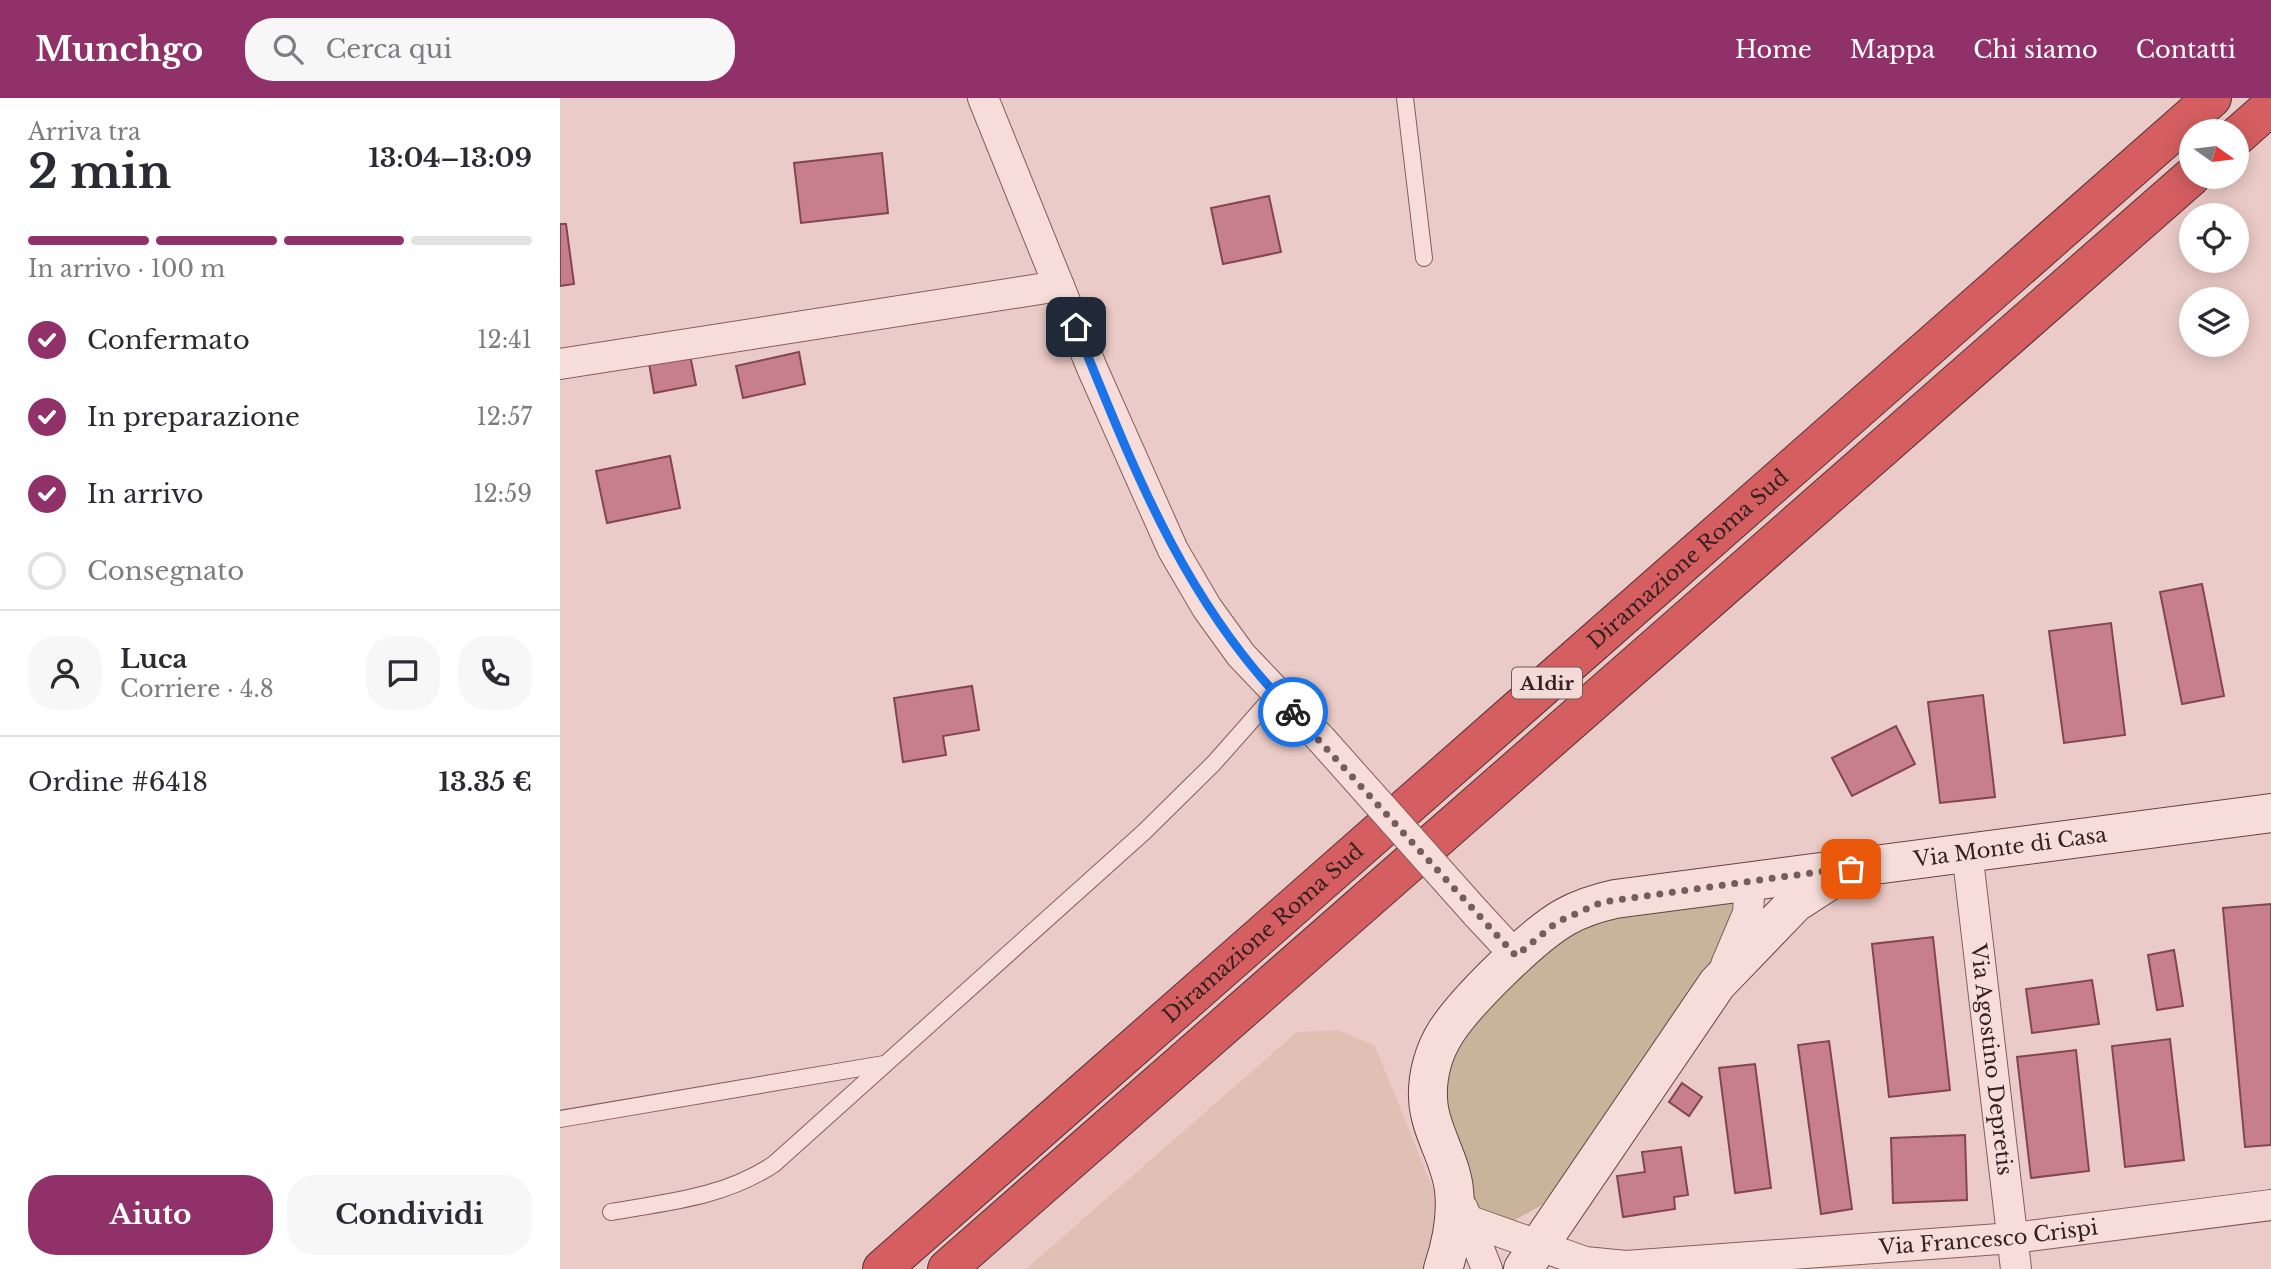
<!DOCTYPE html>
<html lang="it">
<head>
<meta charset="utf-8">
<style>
	body { margin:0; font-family:"Libre Baskerville",serif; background:#f7f7f7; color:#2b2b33; height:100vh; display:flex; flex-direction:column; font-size:26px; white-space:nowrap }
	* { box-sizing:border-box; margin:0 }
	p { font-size:23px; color:#7c7c81 }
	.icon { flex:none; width:38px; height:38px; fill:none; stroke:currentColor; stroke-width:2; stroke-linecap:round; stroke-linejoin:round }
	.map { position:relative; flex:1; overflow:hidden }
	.drawer { display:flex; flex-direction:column; background:#fff; width:560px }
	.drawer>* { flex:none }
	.needle { width:46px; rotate:104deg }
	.controls { position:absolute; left:1619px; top:21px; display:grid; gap:14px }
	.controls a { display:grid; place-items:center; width:70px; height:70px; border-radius:50%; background:#fff; box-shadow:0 4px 18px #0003; font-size:35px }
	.pin { position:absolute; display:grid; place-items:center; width:60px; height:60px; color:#fff; margin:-30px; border-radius:14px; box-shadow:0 4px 10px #0006 }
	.courier { position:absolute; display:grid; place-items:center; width:70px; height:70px; margin:-35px; border:5px solid #1a73e8; border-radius:50%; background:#fff; color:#222; box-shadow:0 2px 9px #0007 }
	.overview em { font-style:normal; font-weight:800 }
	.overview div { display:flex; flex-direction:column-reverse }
	.overview { display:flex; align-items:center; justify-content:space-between; height:119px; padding:0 28px }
	h1 { font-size:46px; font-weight:800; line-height:52px }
	.bar { display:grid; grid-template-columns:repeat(4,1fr); gap:10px 7px; align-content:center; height:84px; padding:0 28px }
	.bar i { height:9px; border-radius:5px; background:#e1e1e2 }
	.bar .current { background:#903269 }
	.bar p { grid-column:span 4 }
	.line { display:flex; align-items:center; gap:18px; padding:0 28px; border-top:2px solid #e1e1e2 }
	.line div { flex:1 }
	.round { display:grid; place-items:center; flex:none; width:74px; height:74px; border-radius:28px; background:#f7f7f7 }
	ol { padding:0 28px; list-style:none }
	li { display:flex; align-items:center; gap:21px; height:77px }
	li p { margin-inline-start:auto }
	li .icon { padding:7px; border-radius:50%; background:#903269; color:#fff; stroke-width:4 }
	li:last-child { color:#7c7c81 }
	li i { width:38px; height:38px; border:4px solid #e1e1e2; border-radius:50% }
	.action { display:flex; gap:14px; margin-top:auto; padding:14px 28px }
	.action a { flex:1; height:80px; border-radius:28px; background:#903269; color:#fff; font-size:28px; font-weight:800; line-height:80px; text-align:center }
	.action a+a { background:#f7f7f7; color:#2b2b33 }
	header { display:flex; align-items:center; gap:42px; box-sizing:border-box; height:98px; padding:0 35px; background:#903269; color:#fff }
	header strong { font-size:33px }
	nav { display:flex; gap:38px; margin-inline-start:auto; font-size:24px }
	.search { width:490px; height:63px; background:#f7f7f7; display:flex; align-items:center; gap:18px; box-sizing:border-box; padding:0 24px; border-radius:28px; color:#7c7c81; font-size:26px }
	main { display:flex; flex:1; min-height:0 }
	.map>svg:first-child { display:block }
	.farmland { fill:#e0c0b5 }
	.green { fill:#c9b49b }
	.building { fill:#c67f8b; stroke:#834550; stroke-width:2 }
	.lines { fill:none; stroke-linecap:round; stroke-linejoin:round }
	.lane-casing { stroke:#855d5f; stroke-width:18 }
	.street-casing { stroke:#855d5f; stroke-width:32 }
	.secondary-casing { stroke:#674143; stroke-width:40 }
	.highway-casing { stroke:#543135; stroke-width:40 }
	.lane { stroke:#f6ddd9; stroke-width:16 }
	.street { stroke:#f6ddd9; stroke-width:30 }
	.secondary { stroke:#f6ddd9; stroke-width:38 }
	.highway { stroke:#d45e60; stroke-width:38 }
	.street-bridge-casing { stroke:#855d5f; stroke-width:32; stroke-linecap:butt }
	.street-bridge { stroke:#f6ddd9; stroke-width:30 }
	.done { stroke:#765c5c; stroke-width:7; stroke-dasharray:0 12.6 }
	.route { stroke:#1a73e8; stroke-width:9 }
	.labels { text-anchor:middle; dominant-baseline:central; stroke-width:7; stroke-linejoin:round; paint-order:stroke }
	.shield { fill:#f3dad6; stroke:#6f5858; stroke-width:2 }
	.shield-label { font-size:19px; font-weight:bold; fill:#372022 }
	.street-label { font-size:21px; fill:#372022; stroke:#f3dad6 }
</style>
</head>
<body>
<header>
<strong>Munchgo</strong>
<div class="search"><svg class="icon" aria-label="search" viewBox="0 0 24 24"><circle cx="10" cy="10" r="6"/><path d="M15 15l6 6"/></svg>Cerca qui</div>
<nav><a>Home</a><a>Mappa</a><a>Chi siamo</a><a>Contatti</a></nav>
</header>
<main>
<section class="drawer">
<div class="overview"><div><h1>2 min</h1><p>Arriva tra</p></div><em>13:04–13:09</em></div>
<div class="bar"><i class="current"></i><i class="current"></i><i class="current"></i><i></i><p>In arrivo · 100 m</p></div>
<ol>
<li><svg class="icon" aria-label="check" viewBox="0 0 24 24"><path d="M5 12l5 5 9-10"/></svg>Confermato<p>12:41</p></li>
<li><svg class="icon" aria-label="check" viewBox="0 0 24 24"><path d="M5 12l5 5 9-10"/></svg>In preparazione<p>12:57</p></li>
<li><svg class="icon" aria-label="check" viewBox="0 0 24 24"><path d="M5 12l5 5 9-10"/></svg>In arrivo<p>12:59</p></li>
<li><i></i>Consegnato</li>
</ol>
<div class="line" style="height:126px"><a class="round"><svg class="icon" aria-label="person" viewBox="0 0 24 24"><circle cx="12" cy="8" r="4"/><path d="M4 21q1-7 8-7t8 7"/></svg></a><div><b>Luca</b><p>Corriere · 4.8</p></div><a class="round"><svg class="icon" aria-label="chat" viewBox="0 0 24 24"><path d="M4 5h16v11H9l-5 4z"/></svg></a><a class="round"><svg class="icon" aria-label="phone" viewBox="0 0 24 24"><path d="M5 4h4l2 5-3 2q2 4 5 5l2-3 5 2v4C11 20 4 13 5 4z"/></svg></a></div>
<div class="line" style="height:91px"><div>Ordine #6418</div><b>13.35 €</b></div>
<div class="action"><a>Aiuto</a><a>Condividi</a></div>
</section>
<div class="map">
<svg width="1711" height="1171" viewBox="0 0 1711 1171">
	<rect width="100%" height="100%" fill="#ebcbc7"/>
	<!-- farmland -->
	<path class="farmland" d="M 778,932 L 815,948 L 875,1096 L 872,1171 L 466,1171 L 737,934 Z"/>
	<!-- green -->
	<path class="green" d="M 1181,796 L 1167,839 L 1148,873 L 982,1107 L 953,1123 L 917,1118 L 879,1004 L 900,942 L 976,859 L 1035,821 Z"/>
	<!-- building -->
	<g class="building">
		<path d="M 322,55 L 328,115 L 241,125 L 234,65 Z"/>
		<path d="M 709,98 L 721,154 L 663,166 L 651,110 Z"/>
		<path d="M 0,126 L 6,126 L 14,186 L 0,188 Z"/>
		<path d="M 239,254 L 245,286 L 183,300 L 176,268 Z"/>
		<path d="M 130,257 L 136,287 L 94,295 L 89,265 Z"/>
		<path d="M 110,358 L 120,410 L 47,425 L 36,373 Z"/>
		<path d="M 1642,486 L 1664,598 L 1622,606 L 1600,494 Z"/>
		<path d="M 1551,525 L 1565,637 L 1504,645 L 1489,533 Z"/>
		<path d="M 412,588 L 419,632 L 383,638 L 386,657 L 343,664 L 334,600 Z"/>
		<path d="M 1423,597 L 1435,699 L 1380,705 L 1368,604 Z"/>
		<path d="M 1336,628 L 1355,666 L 1292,698 L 1272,660 Z"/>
		<path d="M 1711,806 L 1711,1047 L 1685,1049 L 1663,810 Z"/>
		<path d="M 1373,839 L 1390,992 L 1329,999 L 1312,846 Z"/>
		<path d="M 1614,852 L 1623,908 L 1597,912 L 1588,857 Z"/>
		<path d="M 1532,882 L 1539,926 L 1472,935 L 1466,891 Z"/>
		<path d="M 1610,941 L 1624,1062 L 1565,1069 L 1552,948 Z"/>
		<path d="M 1269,943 L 1292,1111 L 1261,1116 L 1238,947 Z"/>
		<path d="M 1516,952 L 1529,1073 L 1471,1080 L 1457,959 Z"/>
		<path d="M 1195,966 L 1211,1090 L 1175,1095 L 1159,970 Z"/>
		<path d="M 1122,985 L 1142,999 L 1129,1018 L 1109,1004 Z"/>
		<path d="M 1405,1037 L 1407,1102 L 1333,1105 L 1331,1040 Z"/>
		<path d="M 1121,1049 L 1128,1097 L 1114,1099 L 1115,1111 L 1063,1119 L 1057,1078 L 1085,1074 L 1082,1054 Z"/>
	</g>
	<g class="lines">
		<defs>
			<g id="lane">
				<path d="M 845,0 L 864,160"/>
				<path d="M 0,1021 L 324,966"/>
				<path d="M 51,1114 C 108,1104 165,1099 214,1066 L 584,734 L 654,665 L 715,596"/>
			</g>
			<g id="street">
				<path d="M 423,0 L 532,270 L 613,452 L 647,510 L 681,557 L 761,641"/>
				<path d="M 0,266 L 499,188"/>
				<path id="s1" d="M 1407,753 L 1456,1171"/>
				<path d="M 916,815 L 956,858"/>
				<path d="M 1166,867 L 1188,815 L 1190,781"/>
				<path d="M 903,1111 L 927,1171"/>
				<path id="s2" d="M 907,1122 L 1025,1164 L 1066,1168 L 1453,1140 L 1711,1107"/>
			</g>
			<g id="secondary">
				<path id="s3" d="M 883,1171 C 891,1147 897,1118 894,1092 C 891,1061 869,1032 868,1000 C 867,977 874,953 886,934 C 906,903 973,837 1005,819 C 1021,810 1037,805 1055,801 L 1711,715"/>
				<path d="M 963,1171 L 1157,886 L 1235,805 L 1283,774"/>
			</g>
			<g id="highway">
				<path d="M 1676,39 L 1711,8"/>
				<path id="s4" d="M 322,1171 L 1652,0"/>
				<path d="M 387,1171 L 1631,79"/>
			</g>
		</defs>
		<!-- lane casing -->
		<use href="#lane" class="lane-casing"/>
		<!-- street casing -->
		<use href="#street" class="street-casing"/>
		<!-- secondary casing -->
		<use href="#secondary" class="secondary-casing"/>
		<!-- highway casing -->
		<use href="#highway" class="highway-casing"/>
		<!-- lane -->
		<use href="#lane" class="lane"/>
		<!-- street -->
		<use href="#street" class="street"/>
		<!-- secondary -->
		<use href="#secondary" class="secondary"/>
		<!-- highway -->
		<use href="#highway" class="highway"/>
		<defs>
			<path id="street-bridge" d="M 761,641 L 916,815"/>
		</defs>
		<!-- street-bridge casing -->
		<use href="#street-bridge" class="street-bridge-casing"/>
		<!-- street-bridge -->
		<use href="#street-bridge" class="street-bridge"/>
	</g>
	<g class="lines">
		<!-- done -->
		<path class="done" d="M 733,614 L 956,858 L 997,824 L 1042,804 L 1301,768 L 1291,771"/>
		<!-- route -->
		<path class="route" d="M 516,229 C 573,369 624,505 733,614"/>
	</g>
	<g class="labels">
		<!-- shield labels -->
		<rect class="shield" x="952" y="569.5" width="70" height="31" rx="5"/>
		<g class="shield-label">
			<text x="987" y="585">A1dir</text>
		</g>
		<!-- street labels -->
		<g class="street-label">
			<text stroke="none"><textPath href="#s4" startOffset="1074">Diramazione Roma Sud</textPath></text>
			<text stroke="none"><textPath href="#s3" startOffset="864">Via Monte di Casa</textPath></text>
			<text stroke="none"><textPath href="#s4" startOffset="508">Diramazione Roma Sud</textPath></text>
			<text stroke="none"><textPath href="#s1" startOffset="210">Via Agostino Depretis</textPath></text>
			<text stroke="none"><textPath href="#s2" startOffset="530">Via Francesco Crispi</textPath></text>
		</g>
	</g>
</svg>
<div class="controls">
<a><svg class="needle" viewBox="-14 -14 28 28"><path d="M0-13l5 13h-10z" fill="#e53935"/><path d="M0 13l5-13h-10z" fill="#7c7c81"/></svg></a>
<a><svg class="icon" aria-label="locate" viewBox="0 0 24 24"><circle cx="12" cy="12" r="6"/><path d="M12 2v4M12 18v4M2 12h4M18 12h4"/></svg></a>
<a><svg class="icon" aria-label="layers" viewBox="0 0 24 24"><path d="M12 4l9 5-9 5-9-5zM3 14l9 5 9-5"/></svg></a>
</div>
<div class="pin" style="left:1291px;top:771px;background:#ea580c"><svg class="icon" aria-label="bag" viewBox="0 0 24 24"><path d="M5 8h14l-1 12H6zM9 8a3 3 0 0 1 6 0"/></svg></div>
<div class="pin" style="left:516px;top:229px;background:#1f2937"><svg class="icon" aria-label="home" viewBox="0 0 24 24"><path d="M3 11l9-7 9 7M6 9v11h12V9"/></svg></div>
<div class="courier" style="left:733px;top:614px"><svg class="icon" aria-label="bike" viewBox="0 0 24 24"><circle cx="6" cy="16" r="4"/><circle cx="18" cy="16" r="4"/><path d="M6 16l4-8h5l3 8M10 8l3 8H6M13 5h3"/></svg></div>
</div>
</main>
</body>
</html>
